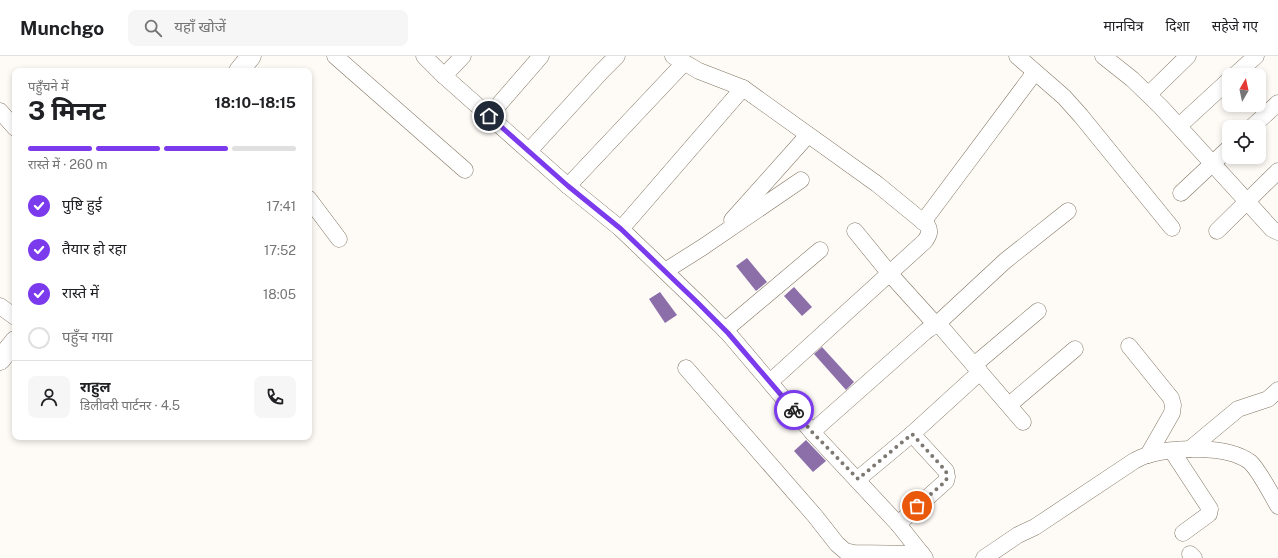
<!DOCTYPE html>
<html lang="hi">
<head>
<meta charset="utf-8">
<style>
	body { margin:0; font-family:"Public Sans","Noto Sans Devanagari",sans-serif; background:#f6f6f6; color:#202124; height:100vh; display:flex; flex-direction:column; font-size:15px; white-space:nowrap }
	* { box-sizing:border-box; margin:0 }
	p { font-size:13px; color:#757577 }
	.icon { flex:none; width:22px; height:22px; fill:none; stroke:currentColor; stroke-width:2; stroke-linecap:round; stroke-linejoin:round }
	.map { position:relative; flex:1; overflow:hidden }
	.sheet { position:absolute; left:12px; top:12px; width:300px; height:372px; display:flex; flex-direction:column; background:#fff; border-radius:8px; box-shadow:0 2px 6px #0003 }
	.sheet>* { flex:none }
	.needle { width:26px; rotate:9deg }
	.tools { position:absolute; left:1222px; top:12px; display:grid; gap:8px }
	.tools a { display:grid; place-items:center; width:44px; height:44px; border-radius:8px; background:#fff; box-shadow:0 2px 6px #0003; font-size:20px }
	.pin { position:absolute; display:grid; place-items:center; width:34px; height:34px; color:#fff; margin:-17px; border:2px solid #fff; border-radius:50%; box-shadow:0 1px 4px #0007 }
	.courier { position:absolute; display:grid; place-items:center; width:40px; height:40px; margin:-20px; border:3px solid #7c3aed; border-radius:50%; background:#fff; color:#222; box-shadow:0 1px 5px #0007 }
	.summary em { font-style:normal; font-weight:700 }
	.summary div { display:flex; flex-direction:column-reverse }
	.summary { display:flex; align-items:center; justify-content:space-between; height:68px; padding:0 16px }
	h1 { font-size:26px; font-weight:700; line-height:30px }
	.bar { display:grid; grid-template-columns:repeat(4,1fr); gap:6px 4px; align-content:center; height:48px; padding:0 16px }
	.bar i { height:5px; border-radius:3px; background:#e0e0e0 }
	.bar .current { background:#7c3aed }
	.bar p { grid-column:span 4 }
	.line { display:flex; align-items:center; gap:10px; padding:0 16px; border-top:1px solid #e0e0e0 }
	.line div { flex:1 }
	.round { display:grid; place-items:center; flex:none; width:42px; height:42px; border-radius:8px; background:#f6f6f6 }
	ol { padding:0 16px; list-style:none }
	li { display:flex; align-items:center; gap:12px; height:44px }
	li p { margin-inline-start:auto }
	li .icon { padding:4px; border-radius:50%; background:#7c3aed; color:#fff; stroke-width:4 }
	li:last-child { color:#757577 }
	li i { width:22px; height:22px; border:2px solid #e0e0e0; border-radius:50% }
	header { display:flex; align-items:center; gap:24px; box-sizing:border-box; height:56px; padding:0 20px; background:#fff; border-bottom:1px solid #e0e0e0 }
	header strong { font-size:19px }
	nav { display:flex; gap:22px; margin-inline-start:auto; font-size:14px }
	.search { width:280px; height:36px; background:#f6f6f6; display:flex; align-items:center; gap:10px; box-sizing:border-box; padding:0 14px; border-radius:8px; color:#757577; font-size:15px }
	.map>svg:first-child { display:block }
	.building { fill:#8c6fa9 }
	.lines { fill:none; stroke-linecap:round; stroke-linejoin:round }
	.minor-casing { stroke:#827562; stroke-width:17 }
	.major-casing { stroke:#827562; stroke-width:21 }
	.minor { stroke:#fff; stroke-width:16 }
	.major { stroke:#fff; stroke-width:20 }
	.done { stroke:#7d7871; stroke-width:4; stroke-dasharray:0 7.2 }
	.route { stroke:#7c3aed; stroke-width:5 }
</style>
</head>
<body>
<header>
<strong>Munchgo</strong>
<div class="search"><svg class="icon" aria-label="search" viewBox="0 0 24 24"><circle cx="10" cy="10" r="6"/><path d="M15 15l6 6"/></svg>यहाँ खोजें</div>
<nav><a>मानचित्र</a><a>दिशा</a><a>सहेजे गए</a></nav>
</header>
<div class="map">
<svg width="1278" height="502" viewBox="0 0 1278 502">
	<rect width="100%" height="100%" fill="#fefbf7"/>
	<!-- building -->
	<g class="building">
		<path d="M 747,202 L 767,226 L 756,235 L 736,210 Z"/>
		<path d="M 794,231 L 812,251 L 802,260 L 784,240 Z"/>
		<path d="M 660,236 L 677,259 L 665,267 L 649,243 Z"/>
		<path d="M 822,291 L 854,326 L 846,334 L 814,298 Z"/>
		<path d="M 806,384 L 826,405 L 813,416 L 794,395 Z"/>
	</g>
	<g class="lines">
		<defs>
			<g id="minor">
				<path d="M 335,0 L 465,114"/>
				<path d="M 424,0 L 444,20 L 568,130 L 621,173 L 698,247 L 728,277 L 812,376 L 898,468 L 925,502"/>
				<path d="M 673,0 L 699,15 L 743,32 L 877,128 L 927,169 C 931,175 929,179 925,185 L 770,326"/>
				<path d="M 1017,0 L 1064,41 L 1081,60 L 1172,172"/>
				<path d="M 1103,0 L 1132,23 L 1161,51 L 1272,173 L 1278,176"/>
				<path d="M 1235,19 L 1256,0"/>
				<path d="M 444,20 L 463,0"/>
				<path d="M 1149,38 L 1188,0"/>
				<path d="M 0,55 L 15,72"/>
				<path d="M 489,60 L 541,0"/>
				<path d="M 1179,70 L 1229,24"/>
				<path d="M 1252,71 L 1278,47"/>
				<path d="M 529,95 L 601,16 L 617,0"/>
				<path d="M 568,130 L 684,7"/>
				<path d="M 1181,137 L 1229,92"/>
				<path d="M 309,143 L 339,183"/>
				<path d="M 732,164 L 808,79"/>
				<path d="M 923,166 L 1035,16"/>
				<path d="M 621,173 L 743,32"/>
				<path d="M 855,175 L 890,218 L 937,270"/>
				<path d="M 1217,175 L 1278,115"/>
				<path d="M 665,215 L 703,191 L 801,124"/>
				<path d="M 0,250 L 15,261"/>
				<path d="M 936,269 L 1005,205 L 1068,155"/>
				<path d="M 725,274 L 820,194"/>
				<path d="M 1129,290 L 1171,342 L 1173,349 L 1172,357 L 1148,399"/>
				<path d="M 974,309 L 1038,255"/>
				<path d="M 686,312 L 815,460 L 837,488 L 845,495 L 854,497 L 922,498"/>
				<path d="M 1009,349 L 1075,293"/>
				<path d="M 812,376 L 925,276 C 932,271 934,268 942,272 L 1023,366"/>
				<path d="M 1190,393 L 1238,353 L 1268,343 L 1278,334"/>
				<path d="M 1172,395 L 1210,453 L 1209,458 L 1183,477"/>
				<path d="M 858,423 L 912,378 L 980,316"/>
				<path d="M 898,468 L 946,425 L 947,421 L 946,415 L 912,378"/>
				<path d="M 1190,498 L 1194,502"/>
				<path d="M 984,502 L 1018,479 L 1035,471 L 1134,405 C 1138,403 1143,400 1148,399 C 1173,391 1228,389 1250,406 C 1258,413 1272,439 1278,450"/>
			</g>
			<g id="major">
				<path d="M 239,15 L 251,0"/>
				<path d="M 0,304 L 15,285"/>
			</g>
		</defs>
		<!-- minor casing -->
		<use href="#minor" class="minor-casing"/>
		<!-- major casing -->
		<use href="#major" class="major-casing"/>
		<!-- minor -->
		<use href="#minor" class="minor"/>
		<!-- major -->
		<use href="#major" class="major"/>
	</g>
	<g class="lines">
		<!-- done -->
		<path class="done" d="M 794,354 L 812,376 L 858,423 L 912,378 L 946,415 L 947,421 L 946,425 L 917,450"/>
		<!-- route -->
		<path class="route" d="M 489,60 L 568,130 L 621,173 L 698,247 L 728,277 L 794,354"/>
	</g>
</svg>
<div class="tools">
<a><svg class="needle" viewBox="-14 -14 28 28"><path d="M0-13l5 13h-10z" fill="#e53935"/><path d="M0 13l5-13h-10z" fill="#757577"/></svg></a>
<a><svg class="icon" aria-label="locate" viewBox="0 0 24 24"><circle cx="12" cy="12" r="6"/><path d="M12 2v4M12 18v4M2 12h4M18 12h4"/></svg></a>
</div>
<div class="pin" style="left:917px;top:450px;background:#ea580c"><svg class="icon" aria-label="bag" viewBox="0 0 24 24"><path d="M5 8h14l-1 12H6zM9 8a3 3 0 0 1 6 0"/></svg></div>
<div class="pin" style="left:489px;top:60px;background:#1f2937"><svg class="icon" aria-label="home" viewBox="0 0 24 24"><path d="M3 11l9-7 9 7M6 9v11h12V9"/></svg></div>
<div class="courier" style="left:794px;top:354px"><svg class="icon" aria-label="bike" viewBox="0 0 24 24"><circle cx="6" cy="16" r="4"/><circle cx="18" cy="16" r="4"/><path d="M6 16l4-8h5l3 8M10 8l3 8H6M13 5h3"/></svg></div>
<section class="sheet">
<div class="summary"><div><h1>3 मिनट</h1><p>पहुँचने में</p></div><em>18:10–18:15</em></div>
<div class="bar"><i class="current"></i><i class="current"></i><i class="current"></i><i></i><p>रास्ते में · 260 m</p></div>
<ol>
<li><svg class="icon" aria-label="check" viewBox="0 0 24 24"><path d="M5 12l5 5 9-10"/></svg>पुष्टि हुई<p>17:41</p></li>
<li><svg class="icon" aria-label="check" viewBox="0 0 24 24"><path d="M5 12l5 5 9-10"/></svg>तैयार हो रहा<p>17:52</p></li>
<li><svg class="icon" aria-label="check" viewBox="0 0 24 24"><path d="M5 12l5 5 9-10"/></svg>रास्ते में<p>18:05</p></li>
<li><i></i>पहुँच गया</li>
</ol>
<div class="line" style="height:72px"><a class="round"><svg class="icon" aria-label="person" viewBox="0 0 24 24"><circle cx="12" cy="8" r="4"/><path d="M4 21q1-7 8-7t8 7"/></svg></a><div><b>राहुल</b><p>डिलीवरी पार्टनर · 4.5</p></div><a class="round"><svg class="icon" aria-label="phone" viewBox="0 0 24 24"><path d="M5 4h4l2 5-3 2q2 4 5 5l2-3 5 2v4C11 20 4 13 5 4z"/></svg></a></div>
</section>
</div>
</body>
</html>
